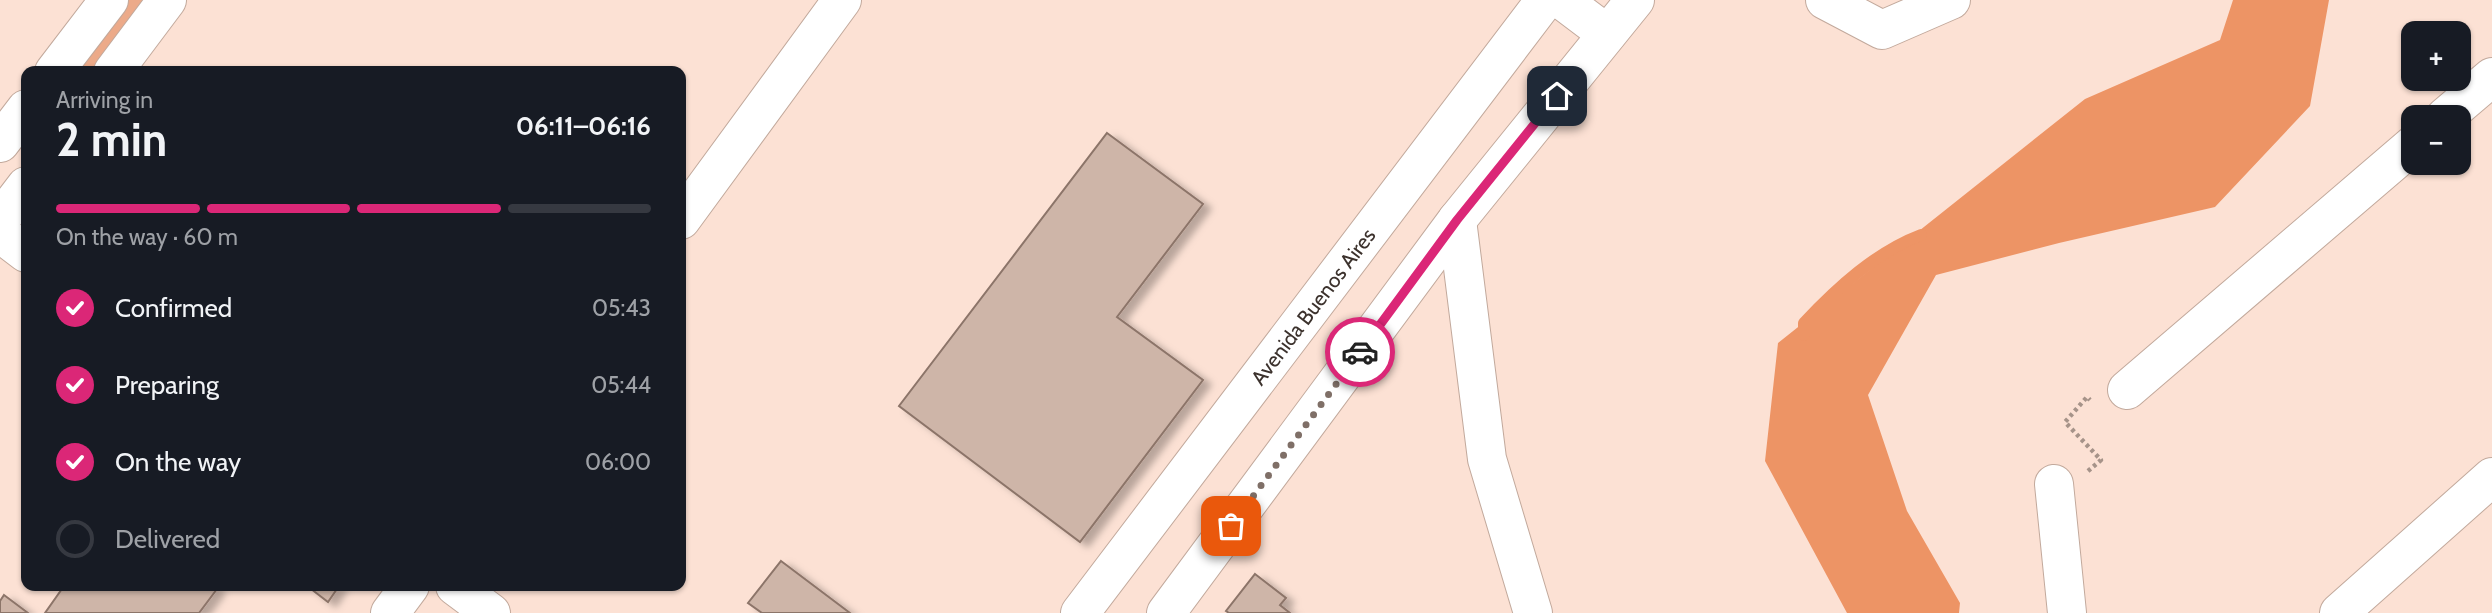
<!DOCTYPE html>
<html lang="en">
<head>
<meta charset="utf-8">
<style>
	body { margin:0; font-family:Cabin,sans-serif; background:#242831; color:#f1f3f6; height:100vh; display:flex; flex-direction:column; font-size:26px; white-space:nowrap }
	* { box-sizing:border-box; margin:0 }
	p { font-size:23px; color:#9ea1a6 }
	.icon { flex:none; width:38px; height:38px; fill:none; stroke:currentColor; stroke-width:2; stroke-linecap:round; stroke-linejoin:round }
	.map { position:relative; flex:1; overflow:hidden }
	.sheet { position:absolute; left:21px; top:66px; width:665px; height:525px; display:flex; flex-direction:column; background:#171b24; border-radius:14px; box-shadow:0 2px 5px #0004 }
	.sheet>* { flex:none }
	.tools { position:absolute; left:2401px; top:21px; display:grid; gap:14px }
	.tools a { display:grid; place-items:center; width:70px; height:70px; border-radius:14px; background:#171b24; box-shadow:0 2px 5px #0004; font-size:35px }
	.pin { position:absolute; display:grid; place-items:center; width:60px; height:60px; color:#fff; margin:-30px; border-radius:14px; box-shadow:0 4px 10px #0006 }
	.courier { position:absolute; display:grid; place-items:center; width:70px; height:70px; margin:-35px; border:5px solid #db2777; border-radius:50%; background:#fff; color:#222; box-shadow:0 2px 9px #0007 }
	.head em { font-style:normal; font-weight:700 }
	.head div { display:flex; flex-direction:column-reverse }
	.head { display:flex; align-items:center; justify-content:space-between; height:119px; padding:0 35px }
	h1 { font-size:46px; font-weight:700; line-height:52px }
	.bar { display:grid; grid-template-columns:repeat(4,1fr); gap:10px 7px; align-content:center; height:84px; padding:0 35px }
	.bar i { height:9px; border-radius:5px; background:#363941 }
	.bar .selected { background:#db2777 }
	.bar p { grid-column:span 4 }
	ol { padding:0 35px; list-style:none }
	li { display:flex; align-items:center; gap:21px; height:77px }
	li p { margin-inline-start:auto }
	li .icon { padding:7px; border-radius:50%; background:#db2777; color:#fff; stroke-width:4 }
	li:last-child { color:#9ea1a6 }
	li i { width:38px; height:38px; border:4px solid #363941; border-radius:50% }
	.map>svg:first-child { display:block }
	.green { fill:#ecaa89 }
	.water { fill:#ed9465 }
	.lines { fill:none; stroke-linecap:round; stroke-linejoin:round }
	.stream { stroke:#ed9465; stroke-width:12 }
	.building { fill:#ceb5a8; stroke:#8c7469; stroke-width:2; filter:url(#shadow) }
	.minor-casing { stroke:#c2a99c; stroke-width:40 }
	.major-casing { stroke:#c2a99c; stroke-width:40 }
	.path { stroke:#a69389; stroke-width:4.5; stroke-dasharray:3.5 3.5; stroke-linecap:butt }
	.minor { stroke:#fff; stroke-width:38 }
	.major { stroke:#fff; stroke-width:38 }
	.done { stroke:#7f6f67; stroke-width:7; stroke-dasharray:0 12.6 }
	.route { stroke:#db2777; stroke-width:9 }
	.labels { text-anchor:middle; dominant-baseline:central; stroke-width:7; stroke-linejoin:round; paint-order:stroke }
	.street-label { font-size:21px; fill:#3c322d; stroke:#fce1d4 }
</style>
</head>
<body>
<div class="map">
<svg width="2492" height="613" viewBox="0 0 2492 613">
	<defs>
		<filter id="shadow"><feDropShadow dx="8" dy="4.5" stdDeviation="3.5" flood-color="#0004"/></filter>
	</defs>
	<rect width="100%" height="100%" fill="#fce1d4"/>
	<!-- green -->
	<path class="green" d="M 129,0 L 146,0 L 91,72 L 74,72 Z"/>
	<!-- water -->
	<path class="water" d="M 2233,0 L 2329,0 L 2310,106 L 2215,207 L 2059,243 L 1936,275 L 1868,395 L 1907,511 L 1960,603 L 1959,613 L 1847,613 L 1765,461 L 1778,343 L 2085,99 L 2220,40 Z"/>
	<g class="lines">
		<!-- stream -->
		<path class="stream" d="M 1804,335 L 1804,323 C 1837,288 1876,252 1921,235"/>
	</g>
	<!-- building -->
	<g class="building">
		<path d="M 1107,133 L 1203,204 L 1117,317 L 1203,380 L 1080,542 L 899,406 Z"/>
		<path d="M 781,561 L 850,613 L 762,613 L 748,603 Z"/>
		<path d="M 1255,574 L 1286,598 L 1280,605 L 1290,613 L 1229,613 L 1226,611 Z"/>
		<path d="M 64,586 L 213,586 L 217,589 L 199,613 L 45,613 Z"/>
		<path d="M 312,586 L 339,586 L 328,602 L 311,589 Z"/>
		<path d="M 4,595 L 28,613 L 0,613 L 0,601 Z"/>
	</g>
	<g class="lines">
		<defs>
			<g id="minor">
				<path d="M 1562,0 L 1607,34"/>
				<path d="M 1825,0 L 1882,30 L 1951,0"/>
				<path d="M 2445,117 L 2492,77"/>
				<path d="M 681,220 L 842,0"/>
				<path d="M 1457,220 L 1487,459 L 1533,613"/>
				<path d="M 0,233 L 26,253"/>
				<path d="M 2127,390 L 2413,145"/>
				<path d="M 2054,484 L 2067,613"/>
				<path d="M 455,586 L 491,613"/>
				<path d="M 390,613 L 410,586"/>
				<path id="s1" d="M 1080,613 L 1545,0"/>
				<path d="M 1166,613 L 1457,220 L 1635,0"/>
				<path d="M 2339,613 L 2492,477"/>
			</g>
			<g id="major">
				<path d="M 54,72 L 109,0"/>
				<path d="M 113,72 L 167,0"/>
				<path d="M 0,143 L 26,109"/>
				<path d="M 0,220 L 26,186"/>
			</g>
		</defs>
		<!-- minor casing -->
		<use href="#minor" class="minor-casing"/>
		<!-- major casing -->
		<use href="#major" class="major-casing"/>
		<!-- path -->
		<path class="path" d="M 2088,471 L 2101,460 L 2065,422 L 2087,397 L 2090,400"/>
		<!-- minor -->
		<use href="#minor" class="minor"/>
		<!-- major -->
		<use href="#major" class="major"/>
	</g>
	<g class="lines">
		<!-- done -->
		<path class="done" d="M 1231,526 L 1360,352"/>
		<!-- route -->
		<path class="route" d="M 1360,352 L 1457,220 L 1557,96"/>
	</g>
	<g class="labels">
		<!-- street labels -->
		<g class="street-label">
			<text stroke="none"><textPath href="#s1" startOffset="385">Avenida Buenos Aires</textPath></text>
		</g>
	</g>
</svg>
<div class="tools">
<a>+</a>
<a>−</a>
</div>
<div class="pin" style="left:1231px;top:526px;background:#ea580c"><svg class="icon" aria-label="bag" viewBox="0 0 24 24"><path d="M5 8h14l-1 12H6zM9 8a3 3 0 0 1 6 0"/></svg></div>
<div class="pin" style="left:1557px;top:96px;background:#1f2937"><svg class="icon" aria-label="home" viewBox="0 0 24 24"><path d="M3 11l9-7 9 7M6 9v11h12V9"/></svg></div>
<div class="courier" style="left:1360px;top:352px"><svg class="icon" aria-label="car" viewBox="0 0 24 24"><path d="M5 17H2v-5l4-1 3-4h7l3 4 3 1v5h-3M9 17h6M6 11h13"/><circle cx="7" cy="17" r="2"/><circle cx="17" cy="17" r="2"/></svg></div>
<section class="sheet">
<div class="head"><div><h1>2 min</h1><p>Arriving in</p></div><em>06:11–06:16</em></div>
<div class="bar"><i class="selected"></i><i class="selected"></i><i class="selected"></i><i></i><p>On the way · 60 m</p></div>
<ol>
<li><svg class="icon" aria-label="check" viewBox="0 0 24 24"><path d="M5 12l5 5 9-10"/></svg>Confirmed<p>05:43</p></li>
<li><svg class="icon" aria-label="check" viewBox="0 0 24 24"><path d="M5 12l5 5 9-10"/></svg>Preparing<p>05:44</p></li>
<li><svg class="icon" aria-label="check" viewBox="0 0 24 24"><path d="M5 12l5 5 9-10"/></svg>On the way<p>06:00</p></li>
<li><i></i>Delivered</li>
</ol>
</section>
</div>
</body>
</html>
